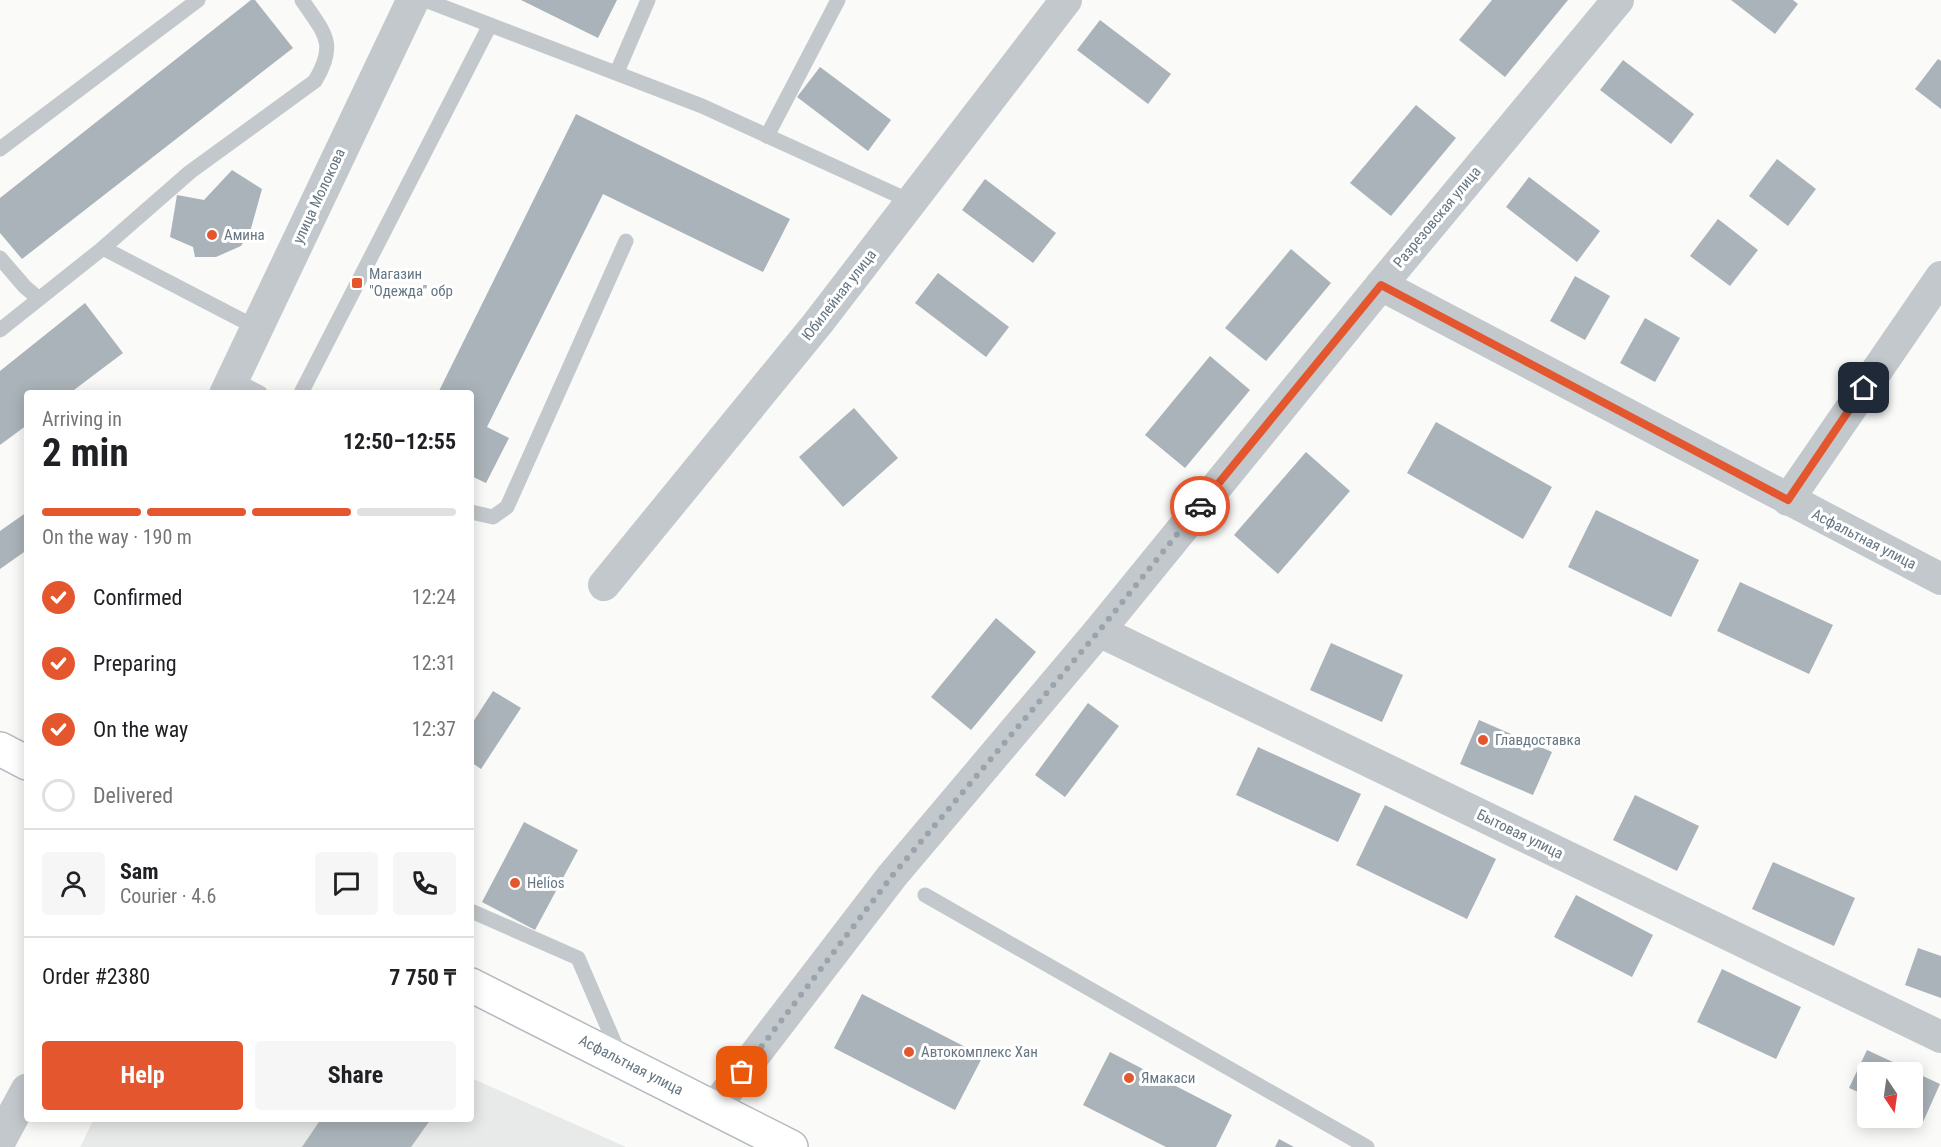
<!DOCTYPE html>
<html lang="en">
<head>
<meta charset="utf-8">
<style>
	body { margin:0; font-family:"Roboto Condensed",sans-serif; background:#f6f6f6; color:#202124; height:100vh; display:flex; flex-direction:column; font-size:22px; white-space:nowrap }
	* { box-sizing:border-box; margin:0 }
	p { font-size:20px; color:#757577 }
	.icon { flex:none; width:33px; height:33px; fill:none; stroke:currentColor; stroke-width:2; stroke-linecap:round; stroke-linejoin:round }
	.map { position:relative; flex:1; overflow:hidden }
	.panel { position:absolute; left:24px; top:390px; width:450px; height:732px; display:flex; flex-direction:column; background:#fff; border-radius:6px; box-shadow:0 3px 15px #0003 }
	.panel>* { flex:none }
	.needle { width:39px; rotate:167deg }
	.fabs { position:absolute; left:1857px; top:1062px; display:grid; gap:12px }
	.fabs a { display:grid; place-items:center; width:66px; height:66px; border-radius:6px; background:#fff; box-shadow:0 3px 15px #0003; font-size:30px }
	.pin { position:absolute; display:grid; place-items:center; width:51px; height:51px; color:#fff; margin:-26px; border-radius:12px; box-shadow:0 3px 9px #0006 }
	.courier { position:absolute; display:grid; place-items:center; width:60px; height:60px; margin:-30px; border:4px solid #e4572e; border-radius:50%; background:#fff; color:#222; box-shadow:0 2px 8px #0007 }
	.summary em { font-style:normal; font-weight:700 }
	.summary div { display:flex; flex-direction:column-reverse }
	.summary { display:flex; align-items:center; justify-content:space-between; height:102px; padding:0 18px }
	h1 { font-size:39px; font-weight:700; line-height:45px }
	.bar { display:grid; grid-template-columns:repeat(4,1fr); gap:9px 6px; align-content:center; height:72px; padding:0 18px }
	.bar i { height:8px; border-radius:4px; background:#e0e0e0 }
	.bar .selected { background:#e4572e }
	.bar p { grid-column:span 4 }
	.line { display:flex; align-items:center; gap:15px; padding:0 18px; border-top:2px solid #e0e0e0 }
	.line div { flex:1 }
	.round { display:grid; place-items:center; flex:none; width:63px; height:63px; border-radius:6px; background:#f6f6f6 }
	ol { padding:0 18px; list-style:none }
	li { display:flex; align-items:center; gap:18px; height:66px }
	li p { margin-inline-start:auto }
	li .icon { padding:6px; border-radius:50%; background:#e4572e; color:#fff; stroke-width:4 }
	li:last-child { color:#757577 }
	li i { width:33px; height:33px; border:3px solid #e0e0e0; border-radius:50% }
	.action { display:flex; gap:12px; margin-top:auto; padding:12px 18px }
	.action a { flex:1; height:69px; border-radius:6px; background:#e4572e; color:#fff; font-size:24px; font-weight:700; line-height:69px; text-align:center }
	.action a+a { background:#f6f6f6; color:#202124 }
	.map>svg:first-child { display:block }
	.built { fill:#e8e9e9 }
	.building { fill:#aab3b9 }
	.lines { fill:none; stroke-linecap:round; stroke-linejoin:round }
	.secondary-casing { stroke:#b3babf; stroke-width:36 }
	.service { stroke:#c3c8cc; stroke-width:15 }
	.minor { stroke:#c3c8cc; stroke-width:32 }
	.tertiary { stroke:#c3c8cc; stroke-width:33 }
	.secondary { stroke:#fff; stroke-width:33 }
	.done { stroke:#99a4ac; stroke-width:6; stroke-dasharray:0 10.8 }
	.route { stroke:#e4572e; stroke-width:8 }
	.poi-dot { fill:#e4572e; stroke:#fff; stroke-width:2 }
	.labels { text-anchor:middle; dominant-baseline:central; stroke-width:6; stroke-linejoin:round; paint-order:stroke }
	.street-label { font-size:15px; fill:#657683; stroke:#fff }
	.poi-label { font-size:15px; fill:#657683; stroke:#fff; text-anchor:start }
</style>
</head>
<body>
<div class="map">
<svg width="1941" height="1147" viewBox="0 0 1941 1147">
	<rect width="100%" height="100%" fill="#fafaf8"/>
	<!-- built -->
	<path class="built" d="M 471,1078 L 626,1147 L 80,1147 L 94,1119 L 471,1119 Z"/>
	<!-- building -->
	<g class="building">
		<path d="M 251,0 L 255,0 L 293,48 L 22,259 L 0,233 L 0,198 Z"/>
		<path d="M 521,0 L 617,0 L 598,38 Z"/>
		<path d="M 1492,0 L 1568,0 L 1505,77 L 1459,40 Z"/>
		<path d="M 1731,0 L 1793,0 L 1798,4 L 1775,34 Z"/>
		<path d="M 1100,20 L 1171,74 L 1148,104 L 1077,50 Z"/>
		<path d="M 1938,59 L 1941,61 L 1941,109 L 1915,89 Z"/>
		<path d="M 1623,60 L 1694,114 L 1671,144 L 1600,90 Z"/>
		<path d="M 820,67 L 891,120 L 868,151 L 797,97 Z"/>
		<path d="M 1416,105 L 1456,138 L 1391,216 L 1350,183 Z"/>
		<path d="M 576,114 L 790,219 L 763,272 L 603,194 L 487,427 L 509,438 L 486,483 L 471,476 L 471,393 L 438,393 Z"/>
		<path d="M 1777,159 L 1816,189 L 1788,226 L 1749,196 Z"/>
		<path d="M 232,170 L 262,189 L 250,232 L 241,246 L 216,257 L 195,257 L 193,247 L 170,237 L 177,195 L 204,200 Z"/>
		<path d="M 1529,177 L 1600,231 L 1577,262 L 1506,207 Z"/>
		<path d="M 985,179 L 1056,233 L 1033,263 L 962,210 Z"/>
		<path d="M 1718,219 L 1758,250 L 1730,286 L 1690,256 Z"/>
		<path d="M 1291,249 L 1331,283 L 1266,361 L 1225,328 Z"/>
		<path d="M 938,273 L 1009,327 L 986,357 L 915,303 Z"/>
		<path d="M 1575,276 L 1610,296 L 1585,340 L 1550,321 Z"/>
		<path d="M 85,303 L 123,353 L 70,393 L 27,393 L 27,425 L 0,445 L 0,371 Z"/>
		<path d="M 1645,318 L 1680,338 L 1655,382 L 1620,363 Z"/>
		<path d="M 1210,356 L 1250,390 L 1185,468 L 1145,435 Z"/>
		<path d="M 854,408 L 898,458 L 843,507 L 799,457 Z"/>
		<path d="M 1436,422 L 1552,487 L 1523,539 L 1407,473 Z"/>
		<path d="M 1306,452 L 1350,491 L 1278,574 L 1234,535 Z"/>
		<path d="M 1596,510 L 1699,560 L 1671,617 L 1568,567 Z"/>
		<path d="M 27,512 L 27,550 L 0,569 L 0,531 Z"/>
		<path d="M 1740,582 L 1833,625 L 1809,674 L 1717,631 Z"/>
		<path d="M 996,618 L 1036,652 L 971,730 L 931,697 Z"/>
		<path d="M 1331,643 L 1403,675 L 1382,722 L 1310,690 Z"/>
		<path d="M 493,691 L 521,708 L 481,769 L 471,762 L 471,725 Z"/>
		<path d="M 1088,703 L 1119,726 L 1065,797 L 1035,775 Z"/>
		<path d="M 1479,720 L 1552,752 L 1533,795 L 1460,764 Z"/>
		<path d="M 1258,747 L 1361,794 L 1338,842 L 1236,795 Z"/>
		<path d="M 1635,795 L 1699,826 L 1677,871 L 1613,840 Z"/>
		<path d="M 1385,805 L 1496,859 L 1467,919 L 1356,865 Z"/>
		<path d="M 524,822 L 578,850 L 535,930 L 482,902 Z"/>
		<path d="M 1773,862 L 1855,898 L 1834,946 L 1752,909 Z"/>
		<path d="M 1576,895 L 1653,935 L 1632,977 L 1554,937 Z"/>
		<path d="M 1918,948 L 1941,956 L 1941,998 L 1905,985 Z"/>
		<path d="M 1722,969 L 1801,1007 L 1776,1059 L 1697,1022 Z"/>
		<path d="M 862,994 L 983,1056 L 955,1110 L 834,1048 Z"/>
		<path d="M 1867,1050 L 1940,1084 L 1923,1122 L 1912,1117 L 1912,1072 L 1868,1072 L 1868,1096 L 1849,1088 Z"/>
		<path d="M 1110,1052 L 1232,1115 L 1216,1147 L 1166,1147 L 1083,1105 Z"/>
		<path d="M 321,1119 L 431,1119 L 411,1147 L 302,1147 Z"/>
		<path d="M 1279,1139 L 1294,1147 L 1275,1147 Z"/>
	</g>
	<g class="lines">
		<defs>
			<g id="secondary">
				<path d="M 0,749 L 27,763"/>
				<path d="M 471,985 L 791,1147"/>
			</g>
		</defs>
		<!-- secondary casing -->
		<use href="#secondary" class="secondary-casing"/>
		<!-- service -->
		<g class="service">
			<path d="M 425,0 L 702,106 L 910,201"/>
			<path d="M 617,72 L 648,0"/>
			<path d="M 767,136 L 838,0"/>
			<path d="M 0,149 L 198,0"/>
			<path d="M 103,248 L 190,172 L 315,81 C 338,43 324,33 302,0"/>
			<path d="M 0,258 L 25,287 L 38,298"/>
			<path d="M 0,330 L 103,248 L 257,328"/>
			<path d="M 233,379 L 260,393"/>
			<path d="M 301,393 L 490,25"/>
			<path d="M 471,512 L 493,517 L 507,507 L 626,241"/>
			<path d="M 925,895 L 1367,1147"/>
			<path d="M 471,911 L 578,958 L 621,1058"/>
		</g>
		<!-- minor -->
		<g class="minor">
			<path d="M 1381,285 L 1941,579"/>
			<path d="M 1788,500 L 1941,277"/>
			<path d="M 604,585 L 818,323 L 1066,0"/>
			<path d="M 1099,631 L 1941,1037"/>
			<path d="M 714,1108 L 892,876 L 1099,631 L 1381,285 L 1618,0"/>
		</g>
		<!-- tertiary -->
		<g class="tertiary">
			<path d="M 226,393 L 413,0"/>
			<path d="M 0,1140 L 27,1090"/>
		</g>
		<!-- secondary -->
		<use href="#secondary" class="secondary"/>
	</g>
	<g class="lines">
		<!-- done -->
		<path class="done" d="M 742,1072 L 892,876 L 1099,631 L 1200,506"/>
		<!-- route -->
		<path class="route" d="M 1200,506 L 1381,285 L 1788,500 L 1864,388"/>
	</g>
	<!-- markers -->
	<g class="poi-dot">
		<circle cx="212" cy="235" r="6"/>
		<rect x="351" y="277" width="12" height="12" rx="3"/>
		<circle cx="1483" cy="740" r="6"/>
		<circle cx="515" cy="883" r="6"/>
		<circle cx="909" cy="1052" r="6"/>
		<circle cx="1129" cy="1078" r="6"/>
	</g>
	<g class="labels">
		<!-- street labels -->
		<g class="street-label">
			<text transform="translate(319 196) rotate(-65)">улица Молокова</text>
			<text transform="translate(1437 217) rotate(-50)">Разрезовская улица</text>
			<text transform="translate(839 295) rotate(-52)">Юбилейная улица</text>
			<text transform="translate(1864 539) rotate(27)">Асфальтная улица</text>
			<text transform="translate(1520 834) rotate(26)">Бытовая улица</text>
			<text transform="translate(631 1065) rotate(27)">Асфальтная улица</text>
		</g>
		<!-- poi labels -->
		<g class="poi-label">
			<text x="224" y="235">Амина</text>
			<text x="369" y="274">Магазин<tspan x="369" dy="17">"Одежда" обр</tspan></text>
			<text x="1495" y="740">Главдоставка</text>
			<text x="527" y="883">Helios</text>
			<text x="921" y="1052">Автокомплекс Хан</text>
			<text x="1141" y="1078">Ямакаси</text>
		</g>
	</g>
</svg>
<div class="fabs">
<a><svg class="needle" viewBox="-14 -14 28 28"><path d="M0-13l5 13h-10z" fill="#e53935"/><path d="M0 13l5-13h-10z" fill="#757577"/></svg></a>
</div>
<div class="pin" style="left:742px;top:1072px;background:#ea580c"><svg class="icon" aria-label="bag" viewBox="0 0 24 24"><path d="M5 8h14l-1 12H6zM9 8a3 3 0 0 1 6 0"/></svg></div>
<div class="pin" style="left:1864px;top:388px;background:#1f2937"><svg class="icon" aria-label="home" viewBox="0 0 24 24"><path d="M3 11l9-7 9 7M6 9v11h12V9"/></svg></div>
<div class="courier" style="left:1200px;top:506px"><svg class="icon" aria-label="car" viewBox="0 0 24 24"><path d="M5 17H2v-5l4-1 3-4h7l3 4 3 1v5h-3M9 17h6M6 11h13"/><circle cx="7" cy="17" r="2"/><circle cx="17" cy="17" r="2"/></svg></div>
<section class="panel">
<div class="summary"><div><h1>2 min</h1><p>Arriving in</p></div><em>12:50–12:55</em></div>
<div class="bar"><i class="selected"></i><i class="selected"></i><i class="selected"></i><i></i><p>On the way · 190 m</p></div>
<ol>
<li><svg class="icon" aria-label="check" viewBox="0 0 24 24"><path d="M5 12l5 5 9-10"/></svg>Confirmed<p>12:24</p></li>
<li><svg class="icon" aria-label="check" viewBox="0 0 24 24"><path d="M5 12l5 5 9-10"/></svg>Preparing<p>12:31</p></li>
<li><svg class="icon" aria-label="check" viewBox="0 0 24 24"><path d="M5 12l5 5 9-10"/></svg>On the way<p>12:37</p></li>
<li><i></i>Delivered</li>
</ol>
<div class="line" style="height:108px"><a class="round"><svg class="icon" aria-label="person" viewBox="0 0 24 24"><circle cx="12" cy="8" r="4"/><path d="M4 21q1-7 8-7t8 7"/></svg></a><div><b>Sam</b><p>Courier · 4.6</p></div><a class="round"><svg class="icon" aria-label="chat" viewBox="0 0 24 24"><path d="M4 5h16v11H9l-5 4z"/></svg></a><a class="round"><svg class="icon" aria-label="phone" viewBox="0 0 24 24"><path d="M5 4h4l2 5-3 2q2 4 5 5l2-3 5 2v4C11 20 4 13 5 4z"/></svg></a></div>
<div class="line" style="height:78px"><div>Order #2380</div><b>7 750 ₸</b></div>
<div class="action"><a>Help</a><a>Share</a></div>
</section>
</div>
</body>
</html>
